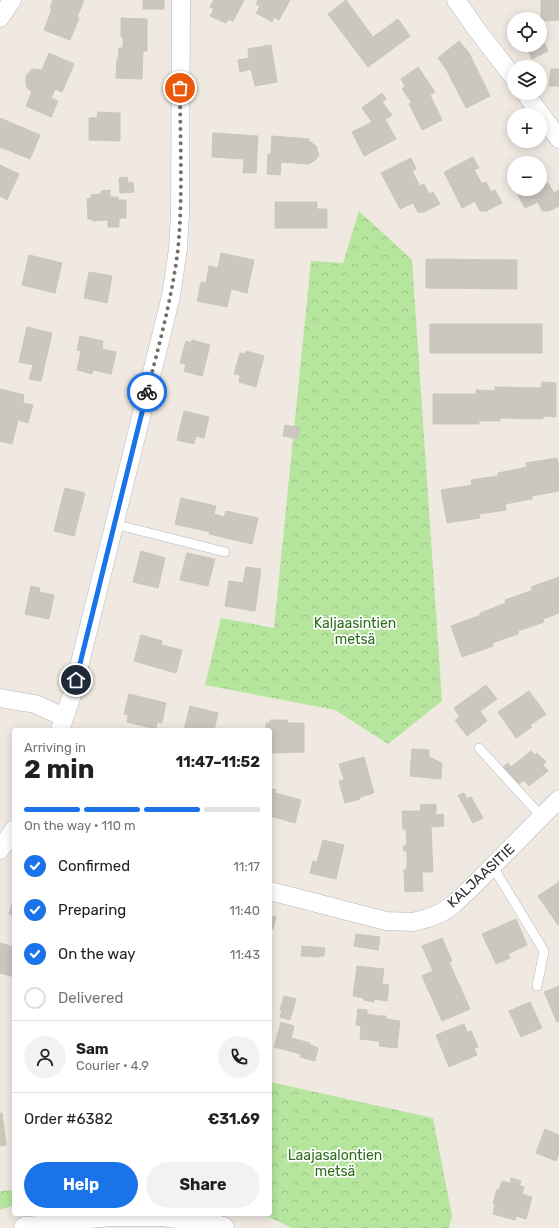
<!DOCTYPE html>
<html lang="en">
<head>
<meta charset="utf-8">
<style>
	body { margin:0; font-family:Rubik,sans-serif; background:#f2f2f2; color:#202124; height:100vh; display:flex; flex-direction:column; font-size:15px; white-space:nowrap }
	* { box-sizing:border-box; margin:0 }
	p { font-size:13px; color:#757577 }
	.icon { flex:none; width:22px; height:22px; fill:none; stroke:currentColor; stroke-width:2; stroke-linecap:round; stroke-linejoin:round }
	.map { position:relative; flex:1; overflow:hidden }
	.panel { position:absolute; left:12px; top:728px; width:260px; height:488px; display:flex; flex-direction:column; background:#fff; border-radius:4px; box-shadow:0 2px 10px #0003 }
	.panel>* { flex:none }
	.tools { position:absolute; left:507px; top:12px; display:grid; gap:8px }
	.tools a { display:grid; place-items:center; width:40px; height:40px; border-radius:50%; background:#fff; box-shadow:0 2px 10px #0003; font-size:20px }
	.pin { position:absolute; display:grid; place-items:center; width:34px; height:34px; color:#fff; margin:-17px; border:2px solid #fff; border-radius:50%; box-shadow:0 1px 4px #0007 }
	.courier { position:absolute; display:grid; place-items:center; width:40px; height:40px; margin:-20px; border:3px solid #1a73e8; border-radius:50%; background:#fff; color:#222; box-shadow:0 1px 5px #0007 }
	.head em { font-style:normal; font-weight:700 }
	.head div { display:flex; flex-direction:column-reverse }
	.head { display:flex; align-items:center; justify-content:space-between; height:68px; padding:0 12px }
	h1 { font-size:26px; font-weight:700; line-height:30px }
	.bar { display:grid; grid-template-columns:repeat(4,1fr); gap:6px 4px; align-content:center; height:48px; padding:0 12px }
	.bar i { height:5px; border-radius:3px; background:#e0e0e0 }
	.bar .selected { background:#1a73e8 }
	.bar p { grid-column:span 4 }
	.line { display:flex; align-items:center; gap:10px; padding:0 12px; border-top:1px solid #e0e0e0 }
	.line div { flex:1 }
	.round { display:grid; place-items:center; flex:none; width:42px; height:42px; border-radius:21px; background:#f2f2f2 }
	ol { padding:0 12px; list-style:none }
	li { display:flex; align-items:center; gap:12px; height:44px }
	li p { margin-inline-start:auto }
	li .icon { padding:4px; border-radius:50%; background:#1a73e8; color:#fff; stroke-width:4 }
	li:last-child { color:#757577 }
	li i { width:22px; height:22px; border:2px solid #e0e0e0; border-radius:50% }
	.primary-button { display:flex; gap:8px; margin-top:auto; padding:8px 12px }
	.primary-button a { flex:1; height:46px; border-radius:24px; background:#1a73e8; color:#fff; font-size:16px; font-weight:700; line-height:46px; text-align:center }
	.primary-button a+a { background:#f2f2f2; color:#202124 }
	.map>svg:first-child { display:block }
	.forest { fill:url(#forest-crowns) }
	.building { fill:#cbc7bf; stroke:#cbc5ba }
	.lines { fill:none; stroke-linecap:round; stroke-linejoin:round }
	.service-casing { stroke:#b4b7c1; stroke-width:10 }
	.minor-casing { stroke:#b4b7c1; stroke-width:19 }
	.secondary-casing { stroke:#b4b7c1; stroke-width:23 }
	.service { stroke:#fff; stroke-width:9 }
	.minor { stroke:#fff; stroke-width:18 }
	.secondary { stroke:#fff; stroke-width:22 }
	.done { stroke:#726f6d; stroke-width:4; stroke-dasharray:0 7.2 }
	.route { stroke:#1a73e8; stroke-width:5 }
	.labels { text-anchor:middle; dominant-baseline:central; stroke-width:3.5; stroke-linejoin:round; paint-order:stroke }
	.park-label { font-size:14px; fill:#2c6e1b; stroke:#fff }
	.street-label { font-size:14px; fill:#2e2e2e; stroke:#fff }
</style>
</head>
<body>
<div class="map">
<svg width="559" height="1228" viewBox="0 0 559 1228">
	<defs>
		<pattern id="forest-crowns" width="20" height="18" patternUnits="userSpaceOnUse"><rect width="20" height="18" fill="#b6e59e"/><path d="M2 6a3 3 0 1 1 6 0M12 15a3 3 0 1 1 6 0" fill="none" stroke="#9dc588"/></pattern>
	</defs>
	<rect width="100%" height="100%" fill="#efe9e1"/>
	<!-- forest -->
	<g class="forest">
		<path d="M 359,211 L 412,260 L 442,701 L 388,744 L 335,710 L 205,685 L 221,618 L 274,628 L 311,261 L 343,263 Z"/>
		<path d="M 270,1082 L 433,1118 L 452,1216 L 449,1228 L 292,1228 L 262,1214 L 270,1214 Z"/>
		<path d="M 14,1190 L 14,1205 L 0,1210 L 0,1191 Z"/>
	</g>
	<!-- building -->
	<g class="building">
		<path d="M 53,0 L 84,0 L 77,17 L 79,18 L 70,40 L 44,30 L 52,9 L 50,8 Z"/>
		<rect x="143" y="0" width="21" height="9"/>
		<path d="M 214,0 L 244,0 L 233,21 L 228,19 L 226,23 L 210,16 L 214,9 L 210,7 Z"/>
		<path d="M 258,0 L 290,0 L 279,20 L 274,17 L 272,22 L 256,13 L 260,6 L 256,4 Z"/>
		<path d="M 346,0 L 373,37 L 398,19 L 410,36 L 368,67 L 328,14 Z"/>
		<path d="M 541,0 L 559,0 L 559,20 L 541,21 Z"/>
		<path d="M 121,18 L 147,19 L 147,51 L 143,51 L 142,79 L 116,78 L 117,59 L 118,59 L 119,48 L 123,48 L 123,37 L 121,37 Z"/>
		<path d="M 459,41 L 469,53 L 490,96 L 466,108 L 446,69 L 438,58 Z"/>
		<path d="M 543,41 L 548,51 L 532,59 L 527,49 L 535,45 L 540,45 L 540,43 Z"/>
		<path d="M 271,45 L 277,82 L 255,86 L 251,69 L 240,72 L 238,60 L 249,58 L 248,49 Z"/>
		<path d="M 49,53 L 74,64 L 62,92 L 55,89 L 51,98 L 58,101 L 51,117 L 26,106 L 32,91 L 28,89 L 26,85 L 26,76 L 32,69 L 42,70 Z"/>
		<path d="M 418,67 L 435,92 L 430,95 L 442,120 L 422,130 L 409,104 L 412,103 L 402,89 L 405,86 L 401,79 Z"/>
		<path d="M 551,69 L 559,69 L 559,86 L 549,86 Z"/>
		<path d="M 382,93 L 386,99 L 382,102 L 392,115 L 385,119 L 396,139 L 364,156 L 352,132 L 372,122 L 362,108 Z"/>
		<path d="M 98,112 L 120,113 L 120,141 L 89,140 L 89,118 L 97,118 Z"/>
		<path d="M 0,118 L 40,135 L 30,159 L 0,147 Z"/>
		<path d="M 213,133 L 258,136 L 256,173 L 243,173 L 244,159 L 212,157 Z"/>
		<path d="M 272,136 L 309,139 L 309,141 L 316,146 L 319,155 L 314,161 L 308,164 L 281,162 L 280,175 L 267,174 L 268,154 L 271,154 Z"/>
		<path d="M 473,157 L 479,168 L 474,170 L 482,184 L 486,182 L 491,192 L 495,190 L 502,203 L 486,211 L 480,211 L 475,201 L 462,208 L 444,172 Z"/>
		<path d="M 411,158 L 416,169 L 412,171 L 420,186 L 424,184 L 429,194 L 433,192 L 440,204 L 424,212 L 418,212 L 413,203 L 400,209 L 381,173 Z"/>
		<path d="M 536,158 L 538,163 L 526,163 Z"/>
		<path d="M 0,165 L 19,174 L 7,200 L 0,196 Z"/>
		<path d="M 514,169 L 514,188 L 507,173 Z"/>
		<path d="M 540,176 L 544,185 L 548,183 L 554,193 L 559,190 L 559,206 L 549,211 L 542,211 L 538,202 L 525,208 L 515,189 L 540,189 Z"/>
		<path d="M 127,177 L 128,183 L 133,182 L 134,192 L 120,193 L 119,178 Z"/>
		<path d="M 110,190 L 110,197 L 118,197 L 118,200 L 126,200 L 126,218 L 119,218 L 119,227 L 108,227 L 108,220 L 92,221 L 92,219 L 88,219 L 87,199 L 91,198 L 91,195 L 101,194 L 101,191 Z"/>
		<path d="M 275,202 L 317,202 L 317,209 L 327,209 L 327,228 L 275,228 Z"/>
		<path d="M 221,253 L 254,260 L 247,293 L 231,289 L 227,307 L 197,301 L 201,282 L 206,283 L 209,266 L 218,268 Z"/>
		<path d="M 29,255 L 62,263 L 55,293 L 22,285 Z"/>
		<path d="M 426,259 L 517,260 L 517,289 L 426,288 Z"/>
		<path d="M 89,272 L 112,276 L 107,303 L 84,298 Z"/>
		<rect x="430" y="324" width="112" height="29"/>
		<path d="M 27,327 L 52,333 L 41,381 L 29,379 L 33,365 L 19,362 Z"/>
		<path d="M 80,336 L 103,341 L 102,349 L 116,352 L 111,374 L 93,370 L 92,374 L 77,370 L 81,351 L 77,350 Z"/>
		<path d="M 192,340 L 210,345 L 202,376 L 184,371 L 186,364 L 180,363 L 186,341 L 191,343 Z"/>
		<path d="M 246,351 L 264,356 L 256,387 L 239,382 L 240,375 L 234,374 L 240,353 L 245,354 Z"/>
		<path d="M 542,382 L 556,383 L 556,417 L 543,416 L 543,419 L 500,418 L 500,421 L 479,421 L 479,424 L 433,424 L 433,394 L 476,394 L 476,390 L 495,391 L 495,387 L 541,388 Z"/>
		<path d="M 0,389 L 24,395 L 23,403 L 33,405 L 28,423 L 18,420 L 12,444 L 0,441 Z"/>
		<path d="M 184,411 L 209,417 L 204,438 L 196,436 L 194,444 L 177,440 Z"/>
		<path d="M 285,425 L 300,428 L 297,439 L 283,436 Z"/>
		<path d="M 557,458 L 559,467 L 559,491 L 532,496 L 532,499 L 505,504 L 506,510 L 479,514 L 480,518 L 447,523 L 441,490 L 472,485 L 471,480 L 498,476 L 498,473 L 527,467 L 526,463 Z"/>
		<path d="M 65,488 L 85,493 L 74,536 L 54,531 Z"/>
		<path d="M 181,498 L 216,506 L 214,514 L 224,517 L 226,511 L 258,518 L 252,544 L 209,534 L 210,532 L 175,524 Z"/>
		<path d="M 141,551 L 165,558 L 158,588 L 133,582 Z"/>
		<path d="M 187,553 L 215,559 L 208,586 L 180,580 Z"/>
		<path d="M 246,567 L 261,569 L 255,611 L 225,606 L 229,581 L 243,583 Z"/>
		<path d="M 559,577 L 559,613 L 543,619 L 544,622 L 518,631 L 518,634 L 492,643 L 493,646 L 462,657 L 451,626 L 481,615 L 480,613 L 506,603 L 505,600 L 533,590 L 531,587 Z"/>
		<path d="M 31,586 L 40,588 L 39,592 L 54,595 L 49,619 L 25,614 Z"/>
		<path d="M 141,635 L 162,641 L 161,645 L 182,650 L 176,673 L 134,661 Z"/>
		<path d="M 486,685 L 497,699 L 480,711 L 487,721 L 467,736 L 455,720 L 460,717 L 454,708 Z"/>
		<path d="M 529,691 L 546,714 L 530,725 L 532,727 L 516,738 L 498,712 Z"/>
		<path d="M 129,694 L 166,703 L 162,723 L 157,722 L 156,729 L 127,722 L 128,715 L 124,714 Z"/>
		<path d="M 190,706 L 218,713 L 214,730 L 184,730 Z"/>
		<path d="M 270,720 L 287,720 L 288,723 L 304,723 L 304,752 L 270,753 L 270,730 L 266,730 L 266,723 L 270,723 Z"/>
		<path d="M 412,749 L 429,750 L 429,757 L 442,763 L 441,779 L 410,776 Z"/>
		<path d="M 531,751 L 534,755 L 537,753 L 546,762 L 543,765 L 548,771 L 529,786 L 524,780 L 517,785 L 502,768 L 508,763 L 511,767 Z"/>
		<path d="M 364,757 L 374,793 L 360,797 L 360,799 L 345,803 L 339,781 L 344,780 L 339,764 Z"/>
		<path d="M 270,788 L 276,790 L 275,793 L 301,800 L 295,823 L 270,816 L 270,818 Z"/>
		<path d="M 464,793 L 467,799 L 471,797 L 483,818 L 473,823 L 458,795 Z"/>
		<path d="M 436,804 L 436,815 L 443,814 L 444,826 L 431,827 L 433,872 L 422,872 L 423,891 L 405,892 L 404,870 L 407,869 L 407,851 L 404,851 L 403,846 L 407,846 L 406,829 L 403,829 L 402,811 L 421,811 L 420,805 Z"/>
		<path d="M 323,840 L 344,845 L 336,879 L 310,873 L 313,861 L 317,862 Z"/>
		<path d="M 559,882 L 559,925 L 558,925 L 538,896 Z"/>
		<path d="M 14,897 L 14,916 L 9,914 Z"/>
		<path d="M 270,916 L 276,917 L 273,929 L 270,928 Z"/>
		<path d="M 516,919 L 527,945 L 508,954 L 510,958 L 496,964 L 482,934 Z"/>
		<path d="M 356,934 L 380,937 L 378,950 L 354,946 Z"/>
		<path d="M 442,938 L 452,961 L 449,962 L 470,1009 L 442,1021 L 422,976 L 433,971 L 422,946 Z"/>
		<path d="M 0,943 L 14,947 L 14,977 L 0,973 Z"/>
		<path d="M 302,946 L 325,948 L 324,956 L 319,956 L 319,957 L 301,956 Z"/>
		<path d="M 357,966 L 384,969 L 382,984 L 389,985 L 387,1001 L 374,999 L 374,1002 L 364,1000 L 364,998 L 353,996 Z"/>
		<path d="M 559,986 L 559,1022 L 557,1022 L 544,992 Z"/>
		<path d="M 284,996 L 296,999 L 290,1020 L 280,1017 L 282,1011 L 280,1010 Z"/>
		<path d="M 530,1002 L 542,1028 L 521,1037 L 509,1011 Z"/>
		<path d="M 358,1009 L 367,1010 L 367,1014 L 379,1016 L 377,1041 L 360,1039 L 361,1026 L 356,1025 Z"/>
		<path d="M 379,1016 L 386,1016 L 386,1019 L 400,1021 L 397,1048 L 379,1046 L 380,1041 L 377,1041 Z"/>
		<path d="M 281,1022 L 294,1026 L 291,1038 L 310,1043 L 310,1045 L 318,1048 L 315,1061 L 300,1057 L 301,1054 L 274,1047 Z"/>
		<path d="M 464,1024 L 467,1032 L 471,1031 L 478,1047 L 474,1048 L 477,1055 L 449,1067 L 436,1035 Z"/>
		<path d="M 0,1113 L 2,1113 L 6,1145 L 0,1146 Z"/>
		<path d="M 545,1129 L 559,1135 L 559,1154 L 556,1161 L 536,1153 Z"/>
		<path d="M 511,1178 L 521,1181 L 519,1186 L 524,1187 L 522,1194 L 532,1197 L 526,1219 L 516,1216 L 515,1220 L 493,1214 L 495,1204 L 493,1204 L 497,1189 L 499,1190 L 502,1181 L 510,1183 Z"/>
	</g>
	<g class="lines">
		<defs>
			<g id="service">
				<path d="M 114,524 L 225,552"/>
				<path d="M 479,748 L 542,817"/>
				<path d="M 493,867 L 544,951 L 537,986"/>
			</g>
			<g id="minor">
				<path d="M 456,0 L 477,30 L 514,78"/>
				<path d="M 0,18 L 12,0"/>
				<path d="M 525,93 L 559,139"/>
				<path d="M 0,698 L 35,704 L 64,717"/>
				<path d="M 60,730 L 72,695 L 171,296 L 178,249 L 180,215 L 181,0"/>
				<path d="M 0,850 L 14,829"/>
				<path d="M 270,891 L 386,921 L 413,922 L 428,918 L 441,913 L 454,904 L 470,889 L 559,799"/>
			</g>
			<path id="secondary" d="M 25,1228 L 51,1226 L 89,1217 L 112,1215 L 163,1215 L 191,1219 L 223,1228"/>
		</defs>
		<!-- service casing -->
		<use href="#service" class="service-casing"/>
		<!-- minor casing -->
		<use href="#minor" class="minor-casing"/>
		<!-- secondary casing -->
		<use href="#secondary" class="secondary-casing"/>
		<!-- service -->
		<use href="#service" class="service"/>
		<!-- minor -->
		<use href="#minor" class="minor"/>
		<!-- secondary -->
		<use href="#secondary" class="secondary"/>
	</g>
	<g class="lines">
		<!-- done -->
		<path class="done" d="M 147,392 C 159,345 172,298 178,249 C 183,196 180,141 180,88"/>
		<!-- route -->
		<path class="route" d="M 76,680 L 147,392"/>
	</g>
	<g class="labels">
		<!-- park labels -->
		<g class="park-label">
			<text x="355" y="623">Kaljaasintien<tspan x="355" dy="16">metsä</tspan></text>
			<text x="335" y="1155">Laajasalontien<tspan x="335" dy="16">metsä</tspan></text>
		</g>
		<!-- street labels -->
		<g class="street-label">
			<text transform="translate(481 876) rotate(-43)">KALJAASITIE</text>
		</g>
	</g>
</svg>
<div class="tools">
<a><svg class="icon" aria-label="locate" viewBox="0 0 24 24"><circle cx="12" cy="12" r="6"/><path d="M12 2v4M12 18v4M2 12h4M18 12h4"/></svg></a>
<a><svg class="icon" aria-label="layers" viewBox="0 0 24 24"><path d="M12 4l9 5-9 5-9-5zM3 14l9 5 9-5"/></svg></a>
<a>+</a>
<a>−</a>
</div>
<div class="pin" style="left:180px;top:88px;background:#ea580c"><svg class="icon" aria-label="bag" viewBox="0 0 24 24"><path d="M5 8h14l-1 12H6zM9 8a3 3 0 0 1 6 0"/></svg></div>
<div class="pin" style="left:76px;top:680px;background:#1f2937"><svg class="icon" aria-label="home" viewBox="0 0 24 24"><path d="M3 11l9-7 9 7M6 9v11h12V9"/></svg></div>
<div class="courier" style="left:147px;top:392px"><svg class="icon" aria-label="bike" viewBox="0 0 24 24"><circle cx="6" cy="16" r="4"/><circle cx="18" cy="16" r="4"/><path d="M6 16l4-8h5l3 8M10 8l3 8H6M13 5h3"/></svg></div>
<section class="panel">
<div class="head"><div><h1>2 min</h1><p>Arriving in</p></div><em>11:47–11:52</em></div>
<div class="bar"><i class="selected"></i><i class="selected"></i><i class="selected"></i><i></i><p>On the way · 110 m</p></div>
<ol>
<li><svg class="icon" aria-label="check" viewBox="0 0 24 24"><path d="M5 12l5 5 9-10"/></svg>Confirmed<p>11:17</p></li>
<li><svg class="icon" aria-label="check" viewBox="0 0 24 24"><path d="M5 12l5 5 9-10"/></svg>Preparing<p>11:40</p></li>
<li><svg class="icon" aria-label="check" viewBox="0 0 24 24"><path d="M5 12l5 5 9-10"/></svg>On the way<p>11:43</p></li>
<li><i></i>Delivered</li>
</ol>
<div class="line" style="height:72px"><a class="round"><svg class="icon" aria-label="person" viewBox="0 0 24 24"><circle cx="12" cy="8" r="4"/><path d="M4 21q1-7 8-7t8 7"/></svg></a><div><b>Sam</b><p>Courier · 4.9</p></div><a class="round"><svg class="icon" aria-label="phone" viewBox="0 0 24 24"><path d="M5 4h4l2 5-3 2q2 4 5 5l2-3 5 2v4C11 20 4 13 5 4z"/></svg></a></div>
<div class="line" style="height:52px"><div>Order #6382</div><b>€31.69</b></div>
<div class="primary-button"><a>Help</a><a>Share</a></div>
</section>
</div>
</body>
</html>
